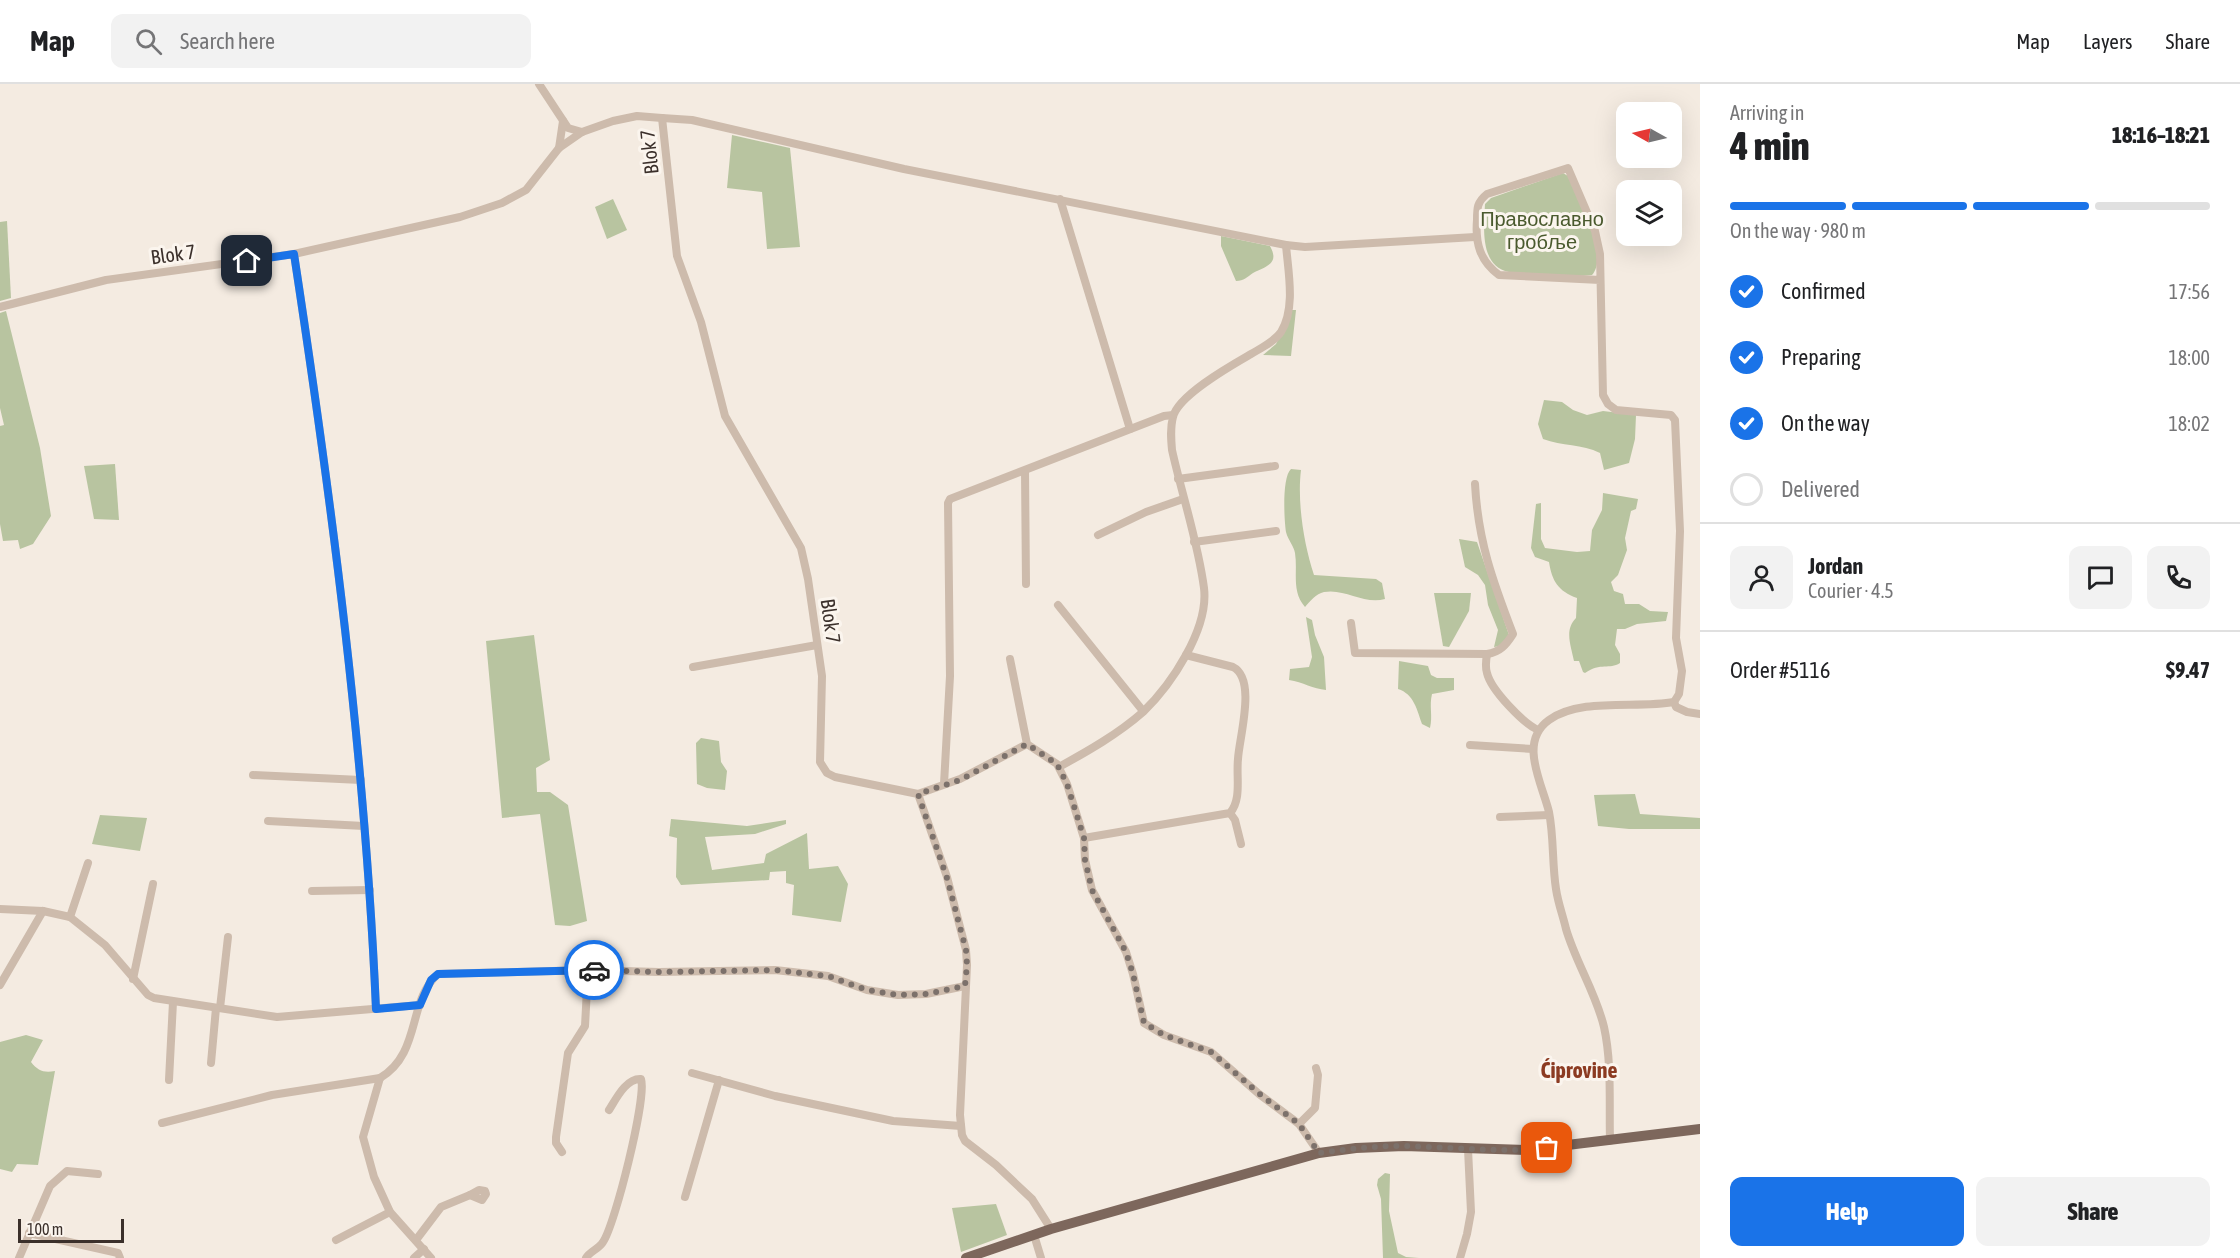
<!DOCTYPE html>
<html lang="en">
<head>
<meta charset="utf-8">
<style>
	body { margin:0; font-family:"Asap Condensed",sans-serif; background:#f2f2f2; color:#202124; height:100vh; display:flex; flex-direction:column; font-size:22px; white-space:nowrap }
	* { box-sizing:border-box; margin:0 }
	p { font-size:20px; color:#757577 }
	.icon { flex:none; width:33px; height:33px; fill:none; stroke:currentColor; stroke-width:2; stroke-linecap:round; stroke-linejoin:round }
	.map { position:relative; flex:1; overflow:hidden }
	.details { display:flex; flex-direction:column; background:#fff; width:540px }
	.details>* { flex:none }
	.needle { width:39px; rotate:278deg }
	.controls { position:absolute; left:1616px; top:18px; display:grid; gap:12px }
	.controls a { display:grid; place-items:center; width:66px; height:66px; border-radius:12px; background:#fff; box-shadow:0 6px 24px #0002; font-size:30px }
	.scale { position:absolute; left:18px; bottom:15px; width:106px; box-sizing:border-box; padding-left:6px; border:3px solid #3b302b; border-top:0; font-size:16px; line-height:21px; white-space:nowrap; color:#3b302b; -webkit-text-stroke:4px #fbf5ee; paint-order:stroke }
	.pin { position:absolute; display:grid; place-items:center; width:51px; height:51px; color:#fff; margin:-26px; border-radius:12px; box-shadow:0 3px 9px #0006 }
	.courier { position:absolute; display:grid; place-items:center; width:60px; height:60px; margin:-30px; border:4px solid #1a73e8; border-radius:50%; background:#fff; color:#222; box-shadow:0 2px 8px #0007 }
	.summary em { font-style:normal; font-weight:800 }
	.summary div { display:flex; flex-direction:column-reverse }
	.summary { display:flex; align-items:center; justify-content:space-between; height:102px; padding:0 30px }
	h1 { font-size:39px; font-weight:800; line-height:45px }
	.bar { display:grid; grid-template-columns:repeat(4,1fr); gap:9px 6px; align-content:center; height:72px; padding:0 30px }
	.bar i { height:8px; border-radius:4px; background:#e0e0e0 }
	.bar .current { background:#1a73e8 }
	.bar p { grid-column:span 4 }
	.line { display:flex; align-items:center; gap:15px; padding:0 30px; border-top:2px solid #e0e0e0 }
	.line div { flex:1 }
	.round { display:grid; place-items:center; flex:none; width:63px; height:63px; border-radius:12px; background:#f2f2f2 }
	ol { padding:0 30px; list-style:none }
	li { display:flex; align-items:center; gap:18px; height:66px }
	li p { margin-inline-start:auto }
	li .icon { padding:6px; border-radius:50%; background:#1a73e8; color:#fff; stroke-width:4 }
	li:last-child { color:#757577 }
	li i { width:33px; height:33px; border:3px solid #e0e0e0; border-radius:50% }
	.action { display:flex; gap:12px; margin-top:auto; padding:12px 30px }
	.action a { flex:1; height:69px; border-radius:12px; background:#1a73e8; color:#fff; font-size:24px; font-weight:800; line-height:69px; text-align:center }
	.action a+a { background:#f2f2f2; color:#202124 }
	header { display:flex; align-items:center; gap:36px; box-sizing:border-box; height:84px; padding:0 30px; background:#fff; border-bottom:2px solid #e0e0e0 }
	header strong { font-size:28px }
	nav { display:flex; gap:33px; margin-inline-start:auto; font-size:21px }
	.search { width:420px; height:54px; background:#f2f2f2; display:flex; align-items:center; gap:15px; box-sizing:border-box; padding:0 21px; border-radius:12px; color:#757577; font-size:22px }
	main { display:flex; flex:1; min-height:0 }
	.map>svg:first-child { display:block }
	.green { fill:#b8c4a0 }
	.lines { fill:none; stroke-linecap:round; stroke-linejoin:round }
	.minor { stroke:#cdbbac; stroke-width:8 }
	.major { stroke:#7d675c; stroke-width:10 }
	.done { stroke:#7c716b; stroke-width:6; stroke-dasharray:0 10.8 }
	.route { stroke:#1a73e8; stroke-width:8 }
	.labels { text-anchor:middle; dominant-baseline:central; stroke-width:6; stroke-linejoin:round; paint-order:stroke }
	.street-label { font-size:20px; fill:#3b302b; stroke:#fbf5ee }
	.park-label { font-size:20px; fill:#4a5a2e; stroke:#fbf5ee }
	.quarter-label { font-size:22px; font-weight:bold; fill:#8c3b22; stroke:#fbf5ee }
</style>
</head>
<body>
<header>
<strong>Map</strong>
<div class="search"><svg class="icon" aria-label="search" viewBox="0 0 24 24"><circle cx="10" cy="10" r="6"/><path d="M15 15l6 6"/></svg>Search here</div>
<nav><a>Map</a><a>Layers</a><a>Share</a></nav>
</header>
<main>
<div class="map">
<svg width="1700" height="1174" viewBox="0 0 1700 1174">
	<rect width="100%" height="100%" fill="#f4ebe1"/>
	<!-- green -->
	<g class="green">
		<path d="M 732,51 L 790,64 L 800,163 L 767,165 L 762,108 L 727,104 Z"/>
		<path d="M 1563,89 L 1568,92 C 1578,114 1610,171 1592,191 C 1574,193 1555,191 1537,190 C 1527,189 1518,189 1509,188 C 1479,182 1484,142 1485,120 L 1491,114 Z"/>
		<path d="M 613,115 L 627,146 L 607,155 L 595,123 Z"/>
		<path d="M 7,137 L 11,214 L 0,217 L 0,138 Z"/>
		<path d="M 1221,152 L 1270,162 C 1280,180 1266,182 1253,189 C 1247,193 1244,197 1236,197 L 1221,162 Z"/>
		<path d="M 1292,226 L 1296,226 L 1291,272 L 1263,271 L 1276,260 Z"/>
		<path d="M 6,227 L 40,364 L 51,432 L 33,460 L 20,465 L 18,456 L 3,457 L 0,440 L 0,342 L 4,341 L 0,324 L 0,229 Z"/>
		<path d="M 1544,316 L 1562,318 L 1573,326 L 1587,331 L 1603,327 L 1636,331 L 1635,355 L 1629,379 L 1604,386 L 1600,369 C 1582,360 1562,362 1543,355 L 1538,340 Z"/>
		<path d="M 115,380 L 119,436 L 94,435 L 84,382 Z"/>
		<path d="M 1291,385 L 1301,386 C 1297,418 1304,461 1314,491 L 1376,495 L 1382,499 L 1385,515 C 1364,521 1345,504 1324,508 C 1316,510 1310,517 1305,523 C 1291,507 1298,488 1295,469 C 1294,462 1288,456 1286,448 C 1284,435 1282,393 1291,385 Z"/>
		<path d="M 1603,409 L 1638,415 L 1636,425 L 1631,427 L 1625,454 L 1627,466 L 1618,491 L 1611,498 L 1614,507 L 1623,510 L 1625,520 L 1639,520 L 1650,527 L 1668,528 L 1666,537 L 1637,540 L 1625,545 L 1617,545 L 1615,561 L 1620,570 L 1620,579 C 1609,586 1601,578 1585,589 L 1583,588 L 1579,577 L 1574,577 C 1571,562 1564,546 1576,534 L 1577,514 C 1558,507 1552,497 1549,478 L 1535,473 L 1531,464 L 1536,420 L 1541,419 L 1541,455 L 1545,464 L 1577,468 L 1590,467 L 1592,446 L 1602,426 Z"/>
		<path d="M 1459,455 L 1477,458 L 1509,551 L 1500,562 L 1494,563 L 1498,546 L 1488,521 L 1485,501 L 1478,491 L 1465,483 Z"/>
		<path d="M 1434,509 L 1471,509 L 1469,527 L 1449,563 L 1443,562 Z"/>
		<path d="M 1306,533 L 1312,536 L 1315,551 L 1324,573 L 1326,606 C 1313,605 1303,598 1289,596 L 1290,585 L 1309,583 L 1312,573 Z"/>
		<path d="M 534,551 L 550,676 L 536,684 L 537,708 L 550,708 L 568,721 L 587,837 L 570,842 L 555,841 L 540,730 L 502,734 L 486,557 Z"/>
		<path d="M 1399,577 L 1428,582 L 1431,591 L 1437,594 L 1454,594 L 1454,606 L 1432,610 C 1429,622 1433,632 1430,644 L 1422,640 C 1417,626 1414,610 1398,605 Z"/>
		<path d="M 701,654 L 719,657 L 721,678 L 727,687 L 725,706 L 707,704 L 697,700 L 696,659 Z"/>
		<path d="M 1635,710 L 1640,730 L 1700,734 L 1700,745 L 1629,745 L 1598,742 L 1594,711 Z"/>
		<path d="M 100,731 L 147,734 L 140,767 L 92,760 Z"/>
		<path d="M 671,735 L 747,742 L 786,736 L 786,740 L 755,750 L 705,753 L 712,786 L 764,779 L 766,770 L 807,749 L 809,785 L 838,782 L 848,800 L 841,838 L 792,831 L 794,801 L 786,799 L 786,787 L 770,788 L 769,796 L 681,801 L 676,793 L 677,754 L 669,752 Z"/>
		<path d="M 26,951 L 43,956 L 31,978 C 38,987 44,989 55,987 L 38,1081 L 17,1080 L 12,1088 L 0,1085 L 0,958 Z"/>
		<path d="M 1385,1089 L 1390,1090 L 1389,1127 L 1398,1169 L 1406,1173 L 1419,1174 L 1383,1174 L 1381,1115 L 1377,1101 L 1378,1095 Z"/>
		<path d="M 996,1120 L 1007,1151 L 961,1168 L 952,1124 Z"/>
	</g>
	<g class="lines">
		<!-- minor -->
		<g class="minor">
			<path d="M 539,0 L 568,44 L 582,48"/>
			<path d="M 662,34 L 692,36 L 904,85 L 1286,161 L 1305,163 L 1475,153"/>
			<path d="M 559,64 L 563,37"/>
			<path d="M 1060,115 L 1130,345"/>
			<path d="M 294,170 C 332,420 365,672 376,925"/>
			<path d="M 1600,196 L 1499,191 C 1480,177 1475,159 1477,136 C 1477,124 1477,118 1487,110 L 1568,84 L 1595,147 L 1600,170 L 1603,311 L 1608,320 L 1616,326 L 1671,331 L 1675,336 L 1680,447 L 1676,554 L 1682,587 L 1679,610 L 1674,618 C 1637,625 1581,613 1549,636 C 1518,658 1542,699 1549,728 C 1554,753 1552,780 1556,805 C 1558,819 1563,832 1566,845 C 1576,879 1596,909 1604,943 C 1612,979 1609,1019 1610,1057"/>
			<path d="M 0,223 L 106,196 L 294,170 L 460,133 L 502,119 L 526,106 L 559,64 L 582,48 L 613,37 L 637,32 L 662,34 L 677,172 L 701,238 L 725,332 L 801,464 L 808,495 L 822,592 L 820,678 L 827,689 L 835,693 L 918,710 L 947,793 L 966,866 L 967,881 L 960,1031 L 962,1051 L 965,1057 L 996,1081 L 1032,1115 L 1051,1145"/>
			<path d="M 1025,387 L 1026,500"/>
			<path d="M 1178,395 L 1275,382"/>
			<path d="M 1098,451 L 1146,428 L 1183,415"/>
			<path d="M 1194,458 L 1276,447"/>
			<path d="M 1058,521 L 1143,627"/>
			<path d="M 1351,539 L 1355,569 L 1487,570 C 1500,568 1506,561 1513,550 C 1493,498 1478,457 1475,400"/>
			<path d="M 1487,570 C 1486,576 1485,583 1487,589 C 1491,606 1523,639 1538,646"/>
			<path d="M 1010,575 L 1027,660 L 1057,680 L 1067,700 L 1084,754 L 1085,776 L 1092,806 L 1126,868 L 1133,890 L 1144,939 L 1164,951 L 1211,968 L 1259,1010 L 1299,1040 L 1319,1069"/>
			<path d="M 693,583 L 817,561"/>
			<path d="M 1674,618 L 1676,623 L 1687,628 L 1700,630"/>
			<path d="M 1470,661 L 1533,665"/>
			<path d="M 1059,683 C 1088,667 1118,650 1143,628 C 1171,601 1209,545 1204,504 C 1198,458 1182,411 1172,366 C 1171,355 1170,344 1173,333 C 1178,311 1232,281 1251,270 C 1261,264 1274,258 1281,248 C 1296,224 1288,187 1286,161"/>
			<path d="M 253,691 L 361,696"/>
			<path d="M 944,700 L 950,592 L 948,419 L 950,415 L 1164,332 L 1173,331"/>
			<path d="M 918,710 L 960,695 L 1027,660"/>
			<path d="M 1230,729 L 1235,736 L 1241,760"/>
			<path d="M 1500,733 L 1549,731"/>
			<path d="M 268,737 L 364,742"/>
			<path d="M 1084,754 L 1230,729 C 1242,715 1236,693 1238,675 C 1239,654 1257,595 1233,583 L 1186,571"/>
			<path d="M 312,807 L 370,806"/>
			<path d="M 0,825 L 43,827 L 70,833 L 105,861 L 148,911 L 154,914 L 277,933 L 420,921"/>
			<path d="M 70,833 L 88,779"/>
			<path d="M 133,895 L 153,800"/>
			<path d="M 0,901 L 43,827"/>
			<path d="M 220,924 L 228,853"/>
			<path d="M 211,979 L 216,924"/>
			<path d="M 692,989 L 775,1012 L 893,1037 L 961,1042"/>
			<path d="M 169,996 L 173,918"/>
			<path d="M 162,1039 L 272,1011 L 380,994"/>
			<path d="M 1299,1040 L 1315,1024 L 1318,991 L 1316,984"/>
			<path d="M 562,1068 L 556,1059 L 556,1053 L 568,969 L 585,942 L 588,886"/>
			<path d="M 479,1106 L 485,1107 L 486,1110 L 482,1116 L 470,1111 Z"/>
			<path d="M 685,1113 L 719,996"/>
			<path d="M 29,1149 L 118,1169 L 120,1174"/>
			<path d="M 1034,1151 L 1041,1174"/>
			<path d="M 336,1156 L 390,1128"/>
			<path d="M 416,1156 L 441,1123 L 470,1111"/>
			<path d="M 19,1174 L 50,1102 L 67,1087 L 98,1090"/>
			<path d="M 414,1174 L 424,1165"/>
			<path d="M 431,1174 L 390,1128 L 374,1093 L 363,1053 L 380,994 C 422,969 407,917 438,890 L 588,886 L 659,888 L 775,886 L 828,892 L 867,906 L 898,911 L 926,910 L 965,902"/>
			<path d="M 586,1174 C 590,1167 599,1165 603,1158 C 615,1141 647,1013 641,995 C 626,994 616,1015 609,1026"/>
			<path d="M 1460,1174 L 1467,1150 L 1471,1128 L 1468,1065"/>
		</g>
		<!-- major -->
		<path class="major" d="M 966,1174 L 1051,1145 L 1319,1069 L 1356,1064 L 1404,1062 L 1526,1066 L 1700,1045"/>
	</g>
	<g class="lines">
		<!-- done -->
		<path class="done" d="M 594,886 L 659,888 L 775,886 L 828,892 L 867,906 L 898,911 L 926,910 L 965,902 L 967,881 L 966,866 L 947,794 L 918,710 L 960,696 L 1027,660 L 1057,680 L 1067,700 L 1084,754 L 1085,776 L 1092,806 L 1126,868 L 1133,890 L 1144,939 L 1164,951 L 1211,968 L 1262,1012 L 1299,1040 L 1319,1069 C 1347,1065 1374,1062 1403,1062 C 1451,1063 1499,1069 1547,1064"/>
		<!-- route -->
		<path class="route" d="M 247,177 L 294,170 C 332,420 365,672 376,925 L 420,921 L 431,896 L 438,890 L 594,886"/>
	</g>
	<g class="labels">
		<!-- street labels -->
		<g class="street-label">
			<text transform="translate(649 68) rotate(-96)">Blok 7</text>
			<text transform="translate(173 170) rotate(-8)">Blok 7</text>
			<text transform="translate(831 537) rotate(82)">Blok 7</text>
		</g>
		<!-- park labels -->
		<g class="park-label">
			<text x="1542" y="134">Православно<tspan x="1542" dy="23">гробље</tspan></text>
		</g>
		<!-- quarter labels -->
		<g class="quarter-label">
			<text x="1579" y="986">Ćiprovine</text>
		</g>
	</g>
</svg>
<div class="controls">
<a><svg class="needle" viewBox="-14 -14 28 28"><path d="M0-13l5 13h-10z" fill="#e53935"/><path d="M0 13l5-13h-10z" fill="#757577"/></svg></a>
<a><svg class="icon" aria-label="layers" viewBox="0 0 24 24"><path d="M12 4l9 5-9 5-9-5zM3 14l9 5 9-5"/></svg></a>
</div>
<div class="scale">100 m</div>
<div class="pin" style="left:1547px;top:1064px;background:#ea580c"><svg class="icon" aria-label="bag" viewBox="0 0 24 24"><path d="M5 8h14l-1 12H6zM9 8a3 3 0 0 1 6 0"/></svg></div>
<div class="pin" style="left:247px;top:177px;background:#1f2937"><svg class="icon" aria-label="home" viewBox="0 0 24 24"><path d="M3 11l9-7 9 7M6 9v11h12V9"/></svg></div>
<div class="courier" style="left:594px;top:886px"><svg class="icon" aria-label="car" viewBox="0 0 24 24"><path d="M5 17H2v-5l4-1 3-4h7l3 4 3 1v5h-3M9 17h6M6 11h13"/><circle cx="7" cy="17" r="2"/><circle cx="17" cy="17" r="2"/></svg></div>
</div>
<section class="details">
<div class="summary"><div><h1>4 min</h1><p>Arriving in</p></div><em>18:16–18:21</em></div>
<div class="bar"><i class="current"></i><i class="current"></i><i class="current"></i><i></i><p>On the way · 980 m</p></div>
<ol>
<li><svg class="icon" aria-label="check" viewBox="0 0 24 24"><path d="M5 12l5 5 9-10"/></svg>Confirmed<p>17:56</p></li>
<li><svg class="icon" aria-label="check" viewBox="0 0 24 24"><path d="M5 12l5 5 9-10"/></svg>Preparing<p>18:00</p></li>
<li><svg class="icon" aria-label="check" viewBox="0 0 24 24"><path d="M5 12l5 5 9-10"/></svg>On the way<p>18:02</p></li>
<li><i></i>Delivered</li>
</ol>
<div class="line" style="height:108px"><a class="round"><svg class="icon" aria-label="person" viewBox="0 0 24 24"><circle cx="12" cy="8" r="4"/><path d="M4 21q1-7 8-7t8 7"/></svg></a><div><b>Jordan</b><p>Courier · 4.5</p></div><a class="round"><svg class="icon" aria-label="chat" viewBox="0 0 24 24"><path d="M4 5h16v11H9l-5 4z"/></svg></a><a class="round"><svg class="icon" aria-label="phone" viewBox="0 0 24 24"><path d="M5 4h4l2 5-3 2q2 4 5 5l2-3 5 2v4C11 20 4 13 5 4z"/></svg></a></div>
<div class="line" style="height:78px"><div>Order #5116</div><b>$9.47</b></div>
<div class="action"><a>Help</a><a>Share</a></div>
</section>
</main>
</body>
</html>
